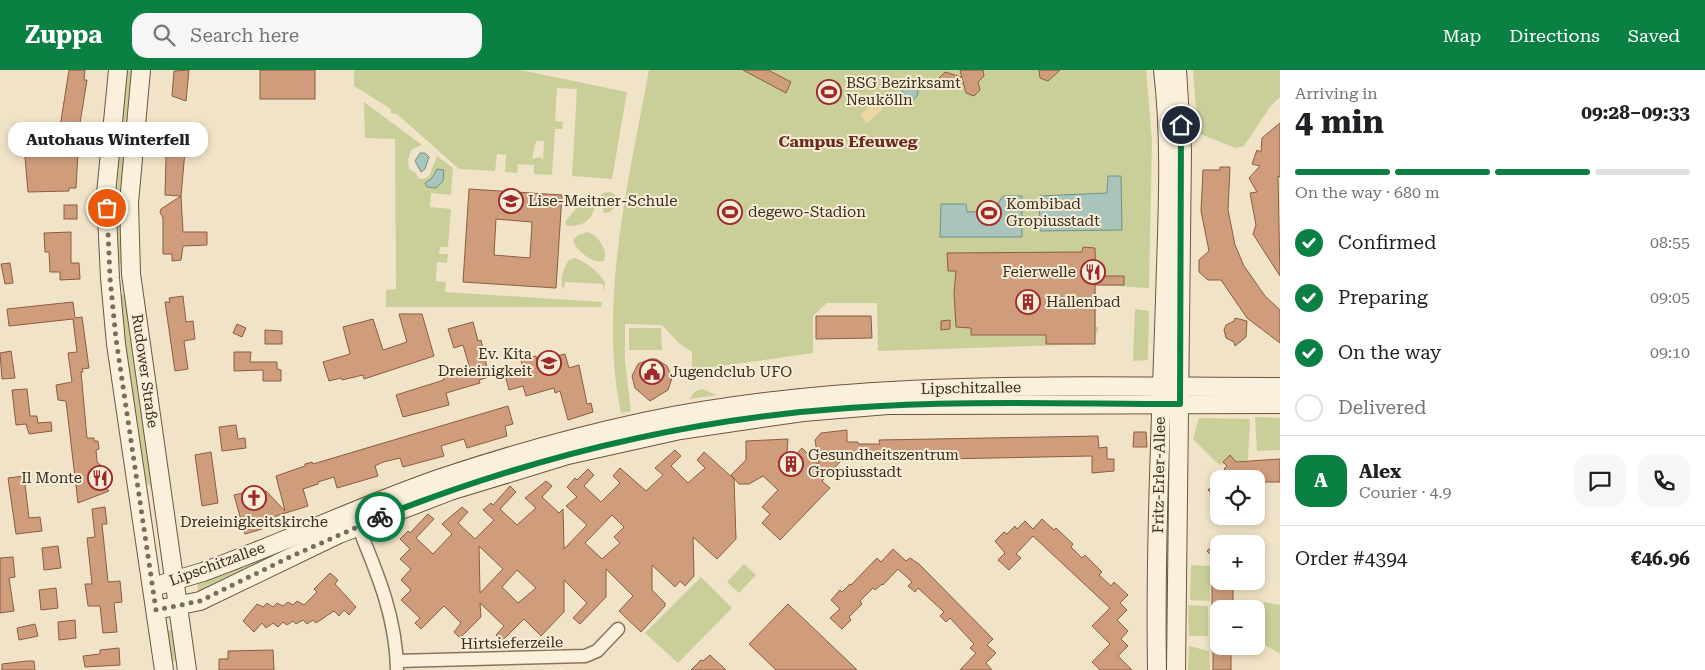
<!DOCTYPE html>
<html lang="en">
<head>
<meta charset="utf-8">
<style>
	body { margin:0; font-family:"Roboto Serif",serif; background:#f6f6f6; color:#202124; height:100vh; display:flex; flex-direction:column; font-size:19px; white-space:nowrap }
	* { box-sizing:border-box; margin:0 }
	p { font-size:16px; color:#757577 }
	.icon { flex:none; width:28px; height:28px; fill:none; stroke:currentColor; stroke-width:2; stroke-linecap:round; stroke-linejoin:round }
	.map { position:relative; flex:1; overflow:hidden }
	.details { display:flex; flex-direction:column; background:#fff; width:425px }
	.details>* { flex:none }
	.controls { position:absolute; left:1210px; top:400px; display:grid; gap:10px }
	.controls a { display:grid; place-items:center; width:55px; height:55px; border-radius:10px; background:#fff; box-shadow:0 2px 8px #0003; font-size:25px }
	.pin { position:absolute; display:grid; place-items:center; width:42px; height:42px; color:#fff; margin:-21px; border:2px solid #fff; border-radius:50%; box-shadow:0 1px 5px #0007 }
	.courier { position:absolute; display:grid; place-items:center; width:50px; height:50px; margin:-25px; border:4px solid #0b8043; border-radius:50%; background:#fff; color:#222; box-shadow:0 1px 6px #0007 }
	.bubble { position:absolute; height:35px; border-radius:15px; background:#fff; box-shadow:0 2px 8px #0003; font-size:16px; font-weight:700; line-height:35px; text-align:center }
	.summary em { font-style:normal; font-weight:700 }
	.summary div { display:flex; flex-direction:column-reverse }
	.summary { display:flex; align-items:center; justify-content:space-between; height:85px; padding:0 15px }
	h1 { font-size:32px; font-weight:700; line-height:38px }
	.bar { display:grid; grid-template-columns:repeat(4,1fr); gap:8px 5px; align-content:center; height:60px; padding:0 15px }
	.bar i { height:6px; border-radius:4px; background:#e0e0e0 }
	.bar .on { background:#0b8043 }
	.bar p { grid-column:span 4 }
	.line { display:flex; align-items:center; gap:12px; padding:0 15px; border-top:1px solid #e0e0e0 }
	.line div { flex:1 }
	.round { display:grid; place-items:center; flex:none; width:52px; height:52px; border-radius:15px; background:#f6f6f6 }
	ol { padding:0 15px; list-style:none }
	li { display:flex; align-items:center; gap:15px; height:55px }
	li p { margin-inline-start:auto }
	li .icon { padding:5px; border-radius:50%; background:#0b8043; color:#fff; stroke-width:4 }
	li:last-child { color:#757577 }
	li i { width:28px; height:28px; border:2px solid #e0e0e0; border-radius:50% }
	header { display:flex; align-items:center; gap:30px; box-sizing:border-box; height:70px; padding:0 25px; background:#0b8043; color:#fff }
	header strong { font-size:24px }
	nav { display:flex; gap:28px; margin-inline-start:auto; font-size:18px }
	.search { width:350px; height:45px; background:#f6f6f6; display:flex; align-items:center; gap:12px; box-sizing:border-box; padding:0 18px; border-radius:15px; color:#757577; font-size:19px }
	main { display:flex; flex:1; min-height:0 }
	.map>svg:first-child { display:block }
	.green { fill:#cacf9a; fill-rule:evenodd }
	.sand { fill:#ecd7a3 }
	.water { fill:#a8c4bb; stroke:#6e9389 }
	.building { fill:#cf9d7c; stroke:#8c5d40; fill-rule:evenodd }
	.lines { fill:none; stroke-linecap:round; stroke-linejoin:round }
	.street-casing { stroke:#8c745b; stroke-width:15 }
	.secondary-casing { stroke:#6e553e; stroke-width:20 }
	.street { stroke:#faf0db; stroke-width:12 }
	.secondary { stroke:#faf0db; stroke-width:18 }
	.done { stroke:#7b6d5a; stroke-width:5; stroke-dasharray:0 9 }
	.route { stroke:#0b8043; stroke-width:6 }
	.labels { text-anchor:middle; dominant-baseline:central; stroke-width:4; stroke-linejoin:round; paint-order:stroke }
	.poi-label { font-size:15px; fill:#3c2d1f; stroke:#f7edd7; text-anchor:start }
	.street-label { font-size:15px; fill:#3c2d1f; stroke:#f7edd7 }
	.neighbourhood-label { font-size:16px; font-weight:bold; fill:#6a2c1d; stroke:#f7edd7 }
</style>
</head>
<body>
<header>
<strong>Zuppa</strong>
<div class="search"><svg class="icon" aria-label="search" viewBox="0 0 24 24"><circle cx="10" cy="10" r="6"/><path d="M15 15l6 6"/></svg>Search here</div>
<nav><a>Map</a><a>Directions</a><a>Saved</a></nav>
</header>
<main>
<div class="map">
<svg width="1280" height="600" viewBox="0 0 1280 600">
	<rect width="100%" height="100%" fill="#f0e3c7"/>
	<!-- green -->
	<g class="green">
		<path d="M 127,0 L 133,0 L 123,88 L 122,193 L 119,195 L 116,192 C 116,127 119,64 127,0 Z"/>
		<path d="M 354,0 L 520,0 L 627,22 L 612,109 L 572,106 L 577,19 L 557,18 L 555,51 L 563,52 L 562,59 L 555,59 L 552,105 L 534,104 L 534,95 L 518,94 L 517,103 L 505,102 L 506,85 L 497,84 L 495,101 L 459,99 L 397,44 L 391,43 L 391,39 L 354,16 ZM 536,71 L 544,71 L 543,90 L 540,87 L 532,89 Z"/>
		<path d="M 649,0 L 1146,0 L 1152,71 L 1149,218 L 1096,215 L 1096,257 L 1098,257 L 1098,262 L 1096,263 L 1095,274 L 878,281 L 877,233 L 827,233 L 813,246 L 813,283 L 692,300 L 692,282 L 680,274 L 662,255 L 625,254 L 625,291 L 631,341 L 621,343 C 598,233 629,109 649,0 Z"/>
		<path d="M 1193,0 L 1280,0 L 1280,27 L 1270,37 L 1244,76 L 1236,78 L 1198,63 Z"/>
		<path d="M 364,32 L 422,75 L 411,80 L 408,89 L 409,99 L 416,103 L 418,108 L 423,109 L 429,106 L 437,86 L 453,98 L 451,125 L 431,123 L 430,137 L 451,139 L 448,177 L 440,177 L 439,184 L 448,184 L 447,193 L 437,192 L 436,211 L 446,212 L 445,222 L 602,232 L 601,237 L 386,237 L 386,220 L 396,219 L 395,69 L 365,68 Z"/>
		<path d="M 610,122 L 617,126 L 616,136 L 610,142 L 604,143 L 600,126 L 603,123 Z"/>
		<path d="M 588,123 L 595,127 C 596,146 587,157 567,156 L 565,152 Z"/>
		<path d="M 587,162 C 597,164 609,181 604,191 C 593,194 576,181 573,170 L 578,165 Z"/>
		<path d="M 575,188 C 587,193 599,201 605,213 L 603,222 L 603,214 L 565,212 L 564,219 L 562,217 C 560,208 564,198 569,190 Z"/>
		<path d="M 119,224 L 126,225 L 152,414 L 150,417 L 145,410 Z"/>
		<path d="M 1135,239 L 1149,241 L 1148,290 L 1133,291 Z"/>
		<path d="M 629,258 L 661,258 L 662,280 L 629,280 Z"/>
		<path d="M 702,319 L 717,325 L 690,329 L 694,322 Z"/>
		<path d="M 1255,347 L 1280,348 L 1280,380 L 1257,381 Z"/>
		<path d="M 1199,348 L 1250,349 L 1248,390 L 1219,395 L 1193,369 Z"/>
		<path d="M 1165,355 L 1170,355 L 1170,600 L 1162,600 Z"/>
		<path d="M 337,460 L 199,526 L 197,512 Z"/>
		<path d="M 744,494 L 756,505 L 739,523 L 727,512 Z"/>
		<path d="M 1191,495 L 1210,496 L 1210,531 L 1190,530 Z"/>
		<path d="M 701,507 L 732,538 L 678,593 L 645,563 Z"/>
		<path d="M 1264,532 L 1280,535 L 1280,584 L 1265,575 Z"/>
		<path d="M 1188,535 L 1208,536 L 1208,566 L 1189,566 Z"/>
		<path d="M 166,560 L 173,560 L 176,591 L 170,590 Z"/>
		<path d="M 1189,576 L 1209,581 L 1210,600 L 1188,600 Z"/>
	</g>
	<!-- sand -->
	<path class="sand" d="M 877,22 L 886,32 L 881,37 L 883,39 L 867,53 L 860,45 L 868,38 L 864,34 Z"/>
	<!-- water -->
	<g class="water">
		<circle cx="910" cy="22" r="8"/>
		<path d="M 420,83 L 425,83 L 429,87 L 425,99 L 421,102 L 415,91 Z"/>
		<path d="M 437,99 L 444,100 L 443,111 L 436,118 L 427,117 L 425,113 L 432,108 Z"/>
		<path d="M 1108,106 L 1121,106 L 1122,160 L 1040,161 L 1039,126 L 1107,123 Z"/>
		<path d="M 1003,126 L 1022,126 L 1022,167 L 940,167 L 941,134 L 966,134 L 967,142 L 993,141 Z"/>
	</g>
	<!-- building -->
	<g class="building">
		<path d="M 69,0 L 85,0 L 84,10 L 87,10 L 79,59 L 60,57 Z"/>
		<path d="M 189,0 L 186,31 L 172,26 L 174,1 Z"/>
		<rect x="260" y="0" width="55" height="29"/>
		<path d="M 743,0 L 768,0 L 791,12 L 786,23 Z"/>
		<path d="M 960,0 L 983,0 L 984,6 L 978,12 L 980,20 L 974,26 L 966,23 Z"/>
		<path d="M 1039,0 L 1060,0 L 1048,11 L 1040,8 Z"/>
		<path d="M 945,2 L 961,7 L 949,18 L 941,16 L 939,8 Z"/>
		<path d="M 170,53 L 185,55 L 184,59 L 187,59 L 181,126 L 165,125 L 166,89 L 164,82 L 166,81 L 170,66 Z"/>
		<path d="M 1280,53 L 1280,107 L 1278,106 L 1280,206 L 1253,164 L 1256,155 L 1250,123 L 1257,122 L 1249,108 L 1260,96 L 1252,94 L 1257,80 L 1261,82 L 1262,68 Z"/>
		<path d="M 17,72 L 29,73 L 28,77 L 34,78 L 33,84 L 56,86 L 56,73 L 71,73 L 71,81 L 78,82 L 76,118 L 69,118 L 69,121 L 28,122 L 25,87 L 16,85 Z"/>
		<path d="M 1220,97 L 1230,97 L 1228,140 L 1235,175 L 1244,196 L 1265,226 L 1280,240 L 1280,273 L 1247,248 L 1221,210 L 1208,210 L 1199,202 L 1199,190 L 1209,181 L 1201,141 L 1203,100 L 1220,100 Z"/>
		<path d="M 469,119 L 562,125 L 556,218 L 463,212 ZM 496,149 L 532,152 L 530,188 L 494,185 Z"/>
		<path d="M 181,126 L 183,162 L 207,162 L 207,175 L 183,176 L 181,190 L 172,191 L 172,184 L 163,184 L 163,148 L 160,142 L 161,139 Z"/>
		<rect x="64" y="135" width="13" height="14"/>
		<path d="M 71,162 L 71,193 L 79,193 L 80,209 L 60,210 L 60,202 L 50,202 L 49,182 L 45,182 L 44,163 Z"/>
		<path d="M 1083,177 L 1095,178 L 1096,206 L 1124,206 L 1124,215 L 1095,215 L 1095,274 L 1046,274 L 1046,265 L 971,265 L 971,258 L 956,257 L 954,223 L 956,201 L 948,201 L 947,183 L 1082,182 Z"/>
		<path d="M 10,193 L 13,213 L 5,214 L 1,194 Z"/>
		<path d="M 183,226 L 186,252 L 193,251 L 195,269 L 184,271 L 188,299 L 175,301 L 165,232 L 170,232 L 169,228 Z"/>
		<path d="M 73,232 L 75,248 L 82,247 L 89,298 L 82,299 L 83,302 L 81,302 L 87,368 L 94,368 L 94,371 L 98,371 L 99,379 L 96,380 L 97,392 L 105,399 L 102,403 L 103,415 L 109,421 L 78,433 L 66,331 L 58,330 L 56,315 L 72,312 L 68,283 L 77,282 L 73,249 L 9,256 L 7,239 Z"/>
		<path d="M 399,244 L 422,244 L 434,286 L 364,309 L 363,305 L 342,310 L 341,308 L 329,311 L 323,292 L 350,284 L 343,257 L 373,249 L 383,280 L 407,272 Z"/>
		<path d="M 816,246 L 871,246 L 872,268 L 816,269 Z"/>
		<path d="M 1235,248 L 1247,251 L 1246,267 L 1235,276 L 1234,272 L 1226,268 L 1224,260 L 1226,255 L 1234,251 Z"/>
		<path d="M 950,250 L 950,259 L 941,260 L 941,251 Z"/>
		<path d="M 473,252 L 478,271 L 481,270 L 489,307 L 479,310 L 480,313 L 446,323 L 449,335 L 403,347 L 396,325 L 444,310 L 443,307 L 470,299 L 463,275 L 454,278 L 448,259 Z"/>
		<path d="M 237,254 L 246,258 L 242,267 L 233,263 Z"/>
		<path d="M 265,260 L 282,261 L 282,274 L 265,274 Z"/>
		<path d="M 11,281 L 15,308 L 2,309 L 0,283 Z"/>
		<path d="M 234,282 L 251,282 L 250,292 L 277,292 L 277,299 L 281,300 L 281,311 L 263,311 L 263,300 L 234,301 Z"/>
		<path d="M 565,284 L 569,298 L 579,295 L 587,334 L 591,333 L 593,342 L 568,350 L 560,321 L 555,323 L 554,318 L 526,326 L 523,316 L 509,320 L 505,305 L 523,300 L 521,290 L 536,286 L 537,291 Z"/>
		<path d="M 650,289 L 656,289 L 667,296 L 672,308 L 668,320 L 650,331 L 635,318 L 632,306 L 638,294 Z"/>
		<path d="M 27,319 L 30,346 L 37,346 L 38,353 L 51,352 L 52,361 L 29,364 L 26,354 L 16,355 L 12,320 Z"/>
		<path d="M 508,336 L 513,354 L 505,356 L 507,366 L 467,378 L 464,369 L 441,376 L 444,386 L 403,397 L 400,388 L 383,392 L 375,396 L 378,406 L 337,418 L 334,407 L 318,412 L 318,414 L 303,419 L 308,436 L 276,446 L 274,451 L 261,455 L 262,459 L 245,464 L 234,425 L 251,421 L 252,424 L 266,421 L 285,441 L 276,406 L 305,396 L 305,394 L 312,392 L 313,394 Z"/>
		<path d="M 236,355 L 238,369 L 245,368 L 246,378 L 222,381 L 219,357 Z"/>
		<path d="M 847,360 L 847,372 L 858,372 L 858,374 L 880,374 L 879,370 L 1098,366 L 1099,378 L 1107,377 L 1107,389 L 1114,389 L 1114,401 L 1092,403 L 1092,386 L 841,391 L 822,411 L 830,418 L 780,470 L 762,453 L 770,444 L 762,437 L 778,420 L 763,406 L 749,414 L 739,414 L 731,405 L 746,390 L 746,371 L 788,369 L 786,395 L 802,378 L 819,395 L 815,370 L 821,363 Z"/>
		<path d="M 1134,362 L 1146,362 L 1147,377 L 1133,377 Z"/>
		<path d="M 675,380 L 681,386 L 671,396 L 688,413 L 705,398 L 697,390 L 704,382 L 734,409 L 736,469 L 717,489 L 693,467 L 694,506 L 685,516 L 680,511 L 675,517 L 652,495 L 652,520 L 665,533 L 665,536 L 641,562 L 619,541 L 633,526 L 606,499 L 606,527 L 580,554 L 573,548 L 587,533 L 564,510 L 564,542 L 541,566 L 524,549 L 502,571 L 496,565 L 504,556 L 480,533 L 481,547 L 460,568 L 454,562 L 461,553 L 444,536 L 421,559 L 415,553 L 420,548 L 401,530 L 411,520 L 401,510 L 411,499 L 400,489 L 410,479 L 400,469 L 408,461 L 410,463 L 428,444 L 434,449 L 416,468 L 433,484 L 452,464 L 442,454 L 462,437 L 468,442 L 458,453 L 475,469 L 494,450 L 483,440 L 491,433 L 493,435 L 510,416 L 516,422 L 500,439 L 517,455 L 536,438 L 525,428 L 546,411 L 552,416 L 542,427 L 559,443 L 563,439 L 564,479 L 587,455 L 566,436 L 577,427 L 567,417 L 575,408 L 577,410 L 588,399 L 594,405 L 584,416 L 601,432 L 620,413 L 613,406 L 620,398 L 646,421 L 663,405 L 655,398 ZM 612,445 L 624,457 L 614,467 L 620,473 L 602,489 L 585,473 ZM 479,476 L 503,499 L 480,523 ZM 517,500 L 536,518 L 518,533 L 502,517 Z"/>
		<path d="M 211,382 L 218,433 L 202,436 L 195,385 Z"/>
		<path d="M 1230,385 L 1236,392 L 1280,389 L 1280,412 L 1264,412 L 1260,416 L 1256,412 L 1256,409 L 1220,409 L 1227,402 L 1224,399 L 1227,396 L 1223,392 Z"/>
		<path d="M 24,406 L 29,448 L 40,447 L 42,461 L 16,464 L 8,408 Z"/>
		<path d="M 1219,410 L 1219,431 L 1208,420 Z"/>
		<path d="M 105,437 L 107,454 L 102,454 L 108,512 L 120,511 L 122,532 L 114,533 L 117,562 L 103,563 L 100,536 L 88,536 L 85,514 L 92,514 L 87,468 L 95,467 L 92,439 Z"/>
		<path d="M 1042,449 L 1054,460 L 1056,458 L 1073,474 L 1071,477 L 1082,488 L 1085,485 L 1102,502 L 1099,505 L 1111,516 L 1114,512 L 1128,525 L 1120,533 L 1127,540 L 1117,550 L 1128,561 L 1121,569 L 1128,576 L 1118,586 L 1132,600 L 1100,600 L 1092,592 L 1110,574 L 1092,556 L 1110,538 L 1033,466 L 1016,484 L 1021,488 L 1009,500 L 998,490 L 1005,483 L 995,471 L 1004,462 L 1007,464 L 1015,456 L 1017,459 L 1025,451 L 1033,459 Z"/>
		<path d="M 1219,470 L 1219,493 L 1207,481 Z"/>
		<path d="M 58,476 L 61,498 L 44,500 L 42,478 Z"/>
		<path d="M 893,479 L 906,491 L 910,488 L 919,494 L 993,569 L 987,575 L 996,583 L 986,593 L 992,600 L 960,600 L 976,583 L 970,578 L 974,574 L 950,548 L 946,552 L 940,546 L 944,542 L 918,518 L 915,522 L 908,516 L 912,512 L 898,499 L 883,515 L 882,514 L 875,520 L 873,518 L 860,531 L 862,534 L 849,547 L 851,550 L 842,559 L 830,548 L 840,539 L 831,530 L 840,520 L 842,522 L 850,514 L 851,515 L 877,488 L 881,492 Z"/>
		<path d="M 13,487 L 15,507 L 9,508 L 14,541 L 0,543 L 0,488 Z"/>
		<path d="M 330,503 L 338,510 L 335,514 L 356,537 L 349,545 L 344,540 L 339,546 L 334,541 L 316,553 L 313,550 L 307,554 L 303,550 L 296,554 L 293,551 L 287,555 L 283,552 L 278,557 L 273,553 L 266,558 L 262,553 L 254,562 L 243,551 L 257,534 L 263,537 L 267,533 L 273,537 L 277,533 L 283,536 L 288,532 L 293,535 L 297,531 L 304,535 L 317,522 L 314,519 Z"/>
		<path d="M 1212,511 L 1231,511 L 1231,518 L 1233,518 L 1233,539 L 1214,539 L 1212,536 Z"/>
		<path d="M 56,518 L 58,538 L 41,540 L 39,520 Z"/>
		<path d="M 788,534 L 850,593 L 857,600 L 776,600 L 749,574 Z"/>
		<path d="M 75,550 L 76,568 L 59,570 L 58,552 Z"/>
		<path d="M 35,554 L 38,566 L 19,570 L 17,558 Z"/>
		<rect x="1213" y="576" width="18" height="24"/>
		<path d="M 119,578 L 120,595 L 85,597 L 83,586 L 100,584 L 100,580 Z"/>
		<path d="M 273,580 L 274,600 L 219,600 L 219,589 L 228,589 L 228,581 Z"/>
		<path d="M 710,585 L 726,600 L 691,600 L 701,590 L 703,591 Z"/>
		<path d="M 27,591 L 34,591 L 35,600 L 2,600 L 2,594 Z"/>
	</g>
	<g class="lines">
		<defs>
			<g id="street">
				<path d="M 355,449 C 375,498 396,544 397,599"/>
				<path d="M 397,591 L 585,586 L 597,581 L 618,559"/>
			</g>
			<g id="secondary">
				<path d="M 118,0 L 106,124 L 110,208 L 116,274 L 164,600"/>
				<path d="M 141,0 L 129,133 L 131,204 L 187,600"/>
				<path d="M 153,517 C 169,512 186,507 203,502 C 283,473 360,436 441,408 C 507,386 574,367 643,352 C 852,308 1067,317 1280,317"/>
				<path d="M 156,540 L 200,531 L 339,464 L 450,421 L 568,385 L 680,360 L 803,342 L 888,335 L 1280,334"/>
				<path d="M 1157,600 C 1155,477 1161,353 1165,230 C 1167,154 1172,76 1163,0"/>
				<path d="M 1176,600 L 1182,80 L 1177,0"/>
			</g>
		</defs>
		<!-- street casing -->
		<use href="#street" class="street-casing"/>
		<!-- secondary casing -->
		<use href="#secondary" class="secondary-casing"/>
		<!-- street -->
		<use href="#street" class="street"/>
		<!-- secondary -->
		<use href="#secondary" class="secondary"/>
	</g>
	<g class="lines">
		<!-- done -->
		<path class="done" d="M 107,138 L 110,208 L 116,269 L 156,540 L 200,531 L 292,486 L 380,447"/>
		<!-- route -->
		<path class="route" d="M 380,447 C 529,388 688,349 848,338 C 958,330 1069,334 1180,334 L 1181,55"/>
	</g>
	<!-- icons -->
	<defs>
		<symbol id="stadium-ring" viewBox="-11 -11 22 22"><circle r="9.5" fill="#f7edd7" stroke="#9e292c" stroke-width="1.5"/><path d="M0-5a6.5 5 0 1 0 0 10a6.5 5 0 1 0 0-10ZM-3.5-1.8h7v3.6h-7Z" fill="#9e292c"/></symbol>
		<symbol id="school-ring" viewBox="-11 -11 22 22"><circle r="9.5" fill="#f7edd7" stroke="#9e292c" stroke-width="1.5"/><path d="M0-5L7-2L0 1L-7-2ZM-4 1L0 2.5L4 1V4Q0 6-4 4Z" fill="#9e292c"/></symbol>
		<symbol id="restaurant-ring" viewBox="-11 -11 22 22"><circle r="9.5" fill="#f7edd7" stroke="#9e292c" stroke-width="1.5"/><path d="M-5-6h1v4h1v-4h1v4h1v-4h1v5L-1.5 .5V6h-2V.5L-5-1ZM5-6V6H3V1.5H1.5Q1.5-4 5-6Z" fill="#9e292c"/></symbol>
		<symbol id="building-ring" viewBox="-11 -11 22 22"><circle r="9.5" fill="#f7edd7" stroke="#9e292c" stroke-width="1.5"/><path d="M-4-6H4V6H1V3H-1V6H-4ZM-2.5-4.3h1.7v1.8h-1.7ZM.8-4.3h1.7v1.8H.8ZM-2.5-1h1.7V.8h-1.7ZM.8-1h1.7V.8H.8Z" fill="#9e292c"/></symbol>
		<symbol id="civic-ring" viewBox="-11 -11 22 22"><circle r="9.5" fill="#f7edd7" stroke="#9e292c" stroke-width="1.5"/><path d="M-.6-6.5H3V-4.5H.6V-3L4-1V1h2V6H-6V1h2V-1L-.6-3ZM-1.2 2.5V6h2.4V2.5Z" fill="#9e292c"/></symbol>
		<symbol id="church-ring" viewBox="-11 -11 22 22"><circle r="9.5" fill="#f7edd7" stroke="#9e292c" stroke-width="1.5"/><path d="M-1.2-6h2.4v3.5h3.3v2.4h-3.3V6h-2.4V-.1h-3.3v-2.4h3.3Z" fill="#9e292c"/></symbol>
	</defs>
	<g fill-rule="evenodd">
		<use href="#stadium-ring" x="815" y="8" width="28" height="28"/>
		<use href="#school-ring" x="497" y="117" width="28" height="28"/>
		<use href="#stadium-ring" x="716" y="128" width="28" height="28"/>
		<use href="#stadium-ring" x="975" y="129" width="28" height="28"/>
		<use href="#restaurant-ring" x="1079" y="188" width="28" height="28"/>
		<use href="#building-ring" x="1014" y="218" width="28" height="28"/>
		<use href="#school-ring" x="535" y="279" width="28" height="28"/>
		<use href="#civic-ring" x="638" y="288" width="28" height="28"/>
		<use href="#building-ring" x="777" y="380" width="28" height="28"/>
		<use href="#restaurant-ring" x="86" y="394" width="28" height="28"/>
		<use href="#church-ring" x="240" y="414" width="28" height="28"/>
	</g>
	<g class="labels">
		<!-- poi labels -->
		<g class="poi-label">
			<text x="846" y="13">BSG Bezirksamt<tspan x="846" dy="17">Neukölln</tspan></text>
			<text x="528" y="131">Lise-Meitner-Schule</text>
			<text x="1006" y="134">Kombibad<tspan x="1006" dy="17">Gropiusstadt</tspan></text>
			<text x="748" y="142">degewo-Stadion</text>
			<text x="1076" y="202" text-anchor="end">Feierwelle</text>
			<text x="1046" y="232">Hallenbad</text>
			<text x="532" y="284" text-anchor="end">Ev. Kita<tspan x="532" dy="17">Dreieinigkeit</tspan></text>
			<text x="670" y="302">Jugendclub UFO</text>
			<text x="808" y="385">Gesundheitszentrum<tspan x="808" dy="17">Gropiusstadt</tspan></text>
			<text x="82" y="408" text-anchor="end">Il Monte</text>
			<text x="254" y="452" text-anchor="middle">Dreieinigkeitskirche</text>
		</g>
		<!-- street labels -->
		<g class="street-label">
			<text transform="translate(145 301) rotate(82)">Rudower Straße</text>
			<text transform="translate(971 318) rotate(-1)">Lipschitzallee</text>
			<text transform="translate(1159 405) rotate(-89)">Fritz-Erler-Allee</text>
			<text transform="translate(217 494) rotate(-20)">Lipschitzallee</text>
			<text transform="translate(512 573) rotate(-1)">Hirtsieferzeile</text>
		</g>
		<!-- neighbourhood labels -->
		<g class="neighbourhood-label">
			<text x="848" y="71">Campus Efeuweg</text>
		</g>
	</g>
</svg>
<div class="controls">
<a><svg class="icon" aria-label="locate" viewBox="0 0 24 24"><circle cx="12" cy="12" r="6"/><path d="M12 2v4M12 18v4M2 12h4M18 12h4"/></svg></a>
<a>+</a>
<a>−</a>
</div>
<div class="pin" style="left:107px;top:138px;background:#ea580c"><svg class="icon" aria-label="bag" viewBox="0 0 24 24"><path d="M5 8h14l-1 12H6zM9 8a3 3 0 0 1 6 0"/></svg></div>
<div class="pin" style="left:1181px;top:55px;background:#1f2937"><svg class="icon" aria-label="home" viewBox="0 0 24 24"><path d="M3 11l9-7 9 7M6 9v11h12V9"/></svg></div>
<div class="courier" style="left:380px;top:447px"><svg class="icon" aria-label="bike" viewBox="0 0 24 24"><circle cx="6" cy="16" r="4"/><circle cx="18" cy="16" r="4"/><path d="M6 16l4-8h5l3 8M10 8l3 8H6M13 5h3"/></svg></div>
<div class="bubble" style="left:8px;top:52px;width:200px">Autohaus Winterfell</div>
</div>
<section class="details">
<div class="summary"><div><h1>4 min</h1><p>Arriving in</p></div><em>09:28–09:33</em></div>
<div class="bar"><i class="on"></i><i class="on"></i><i class="on"></i><i></i><p>On the way · 680 m</p></div>
<ol>
<li><svg class="icon" aria-label="check" viewBox="0 0 24 24"><path d="M5 12l5 5 9-10"/></svg>Confirmed<p>08:55</p></li>
<li><svg class="icon" aria-label="check" viewBox="0 0 24 24"><path d="M5 12l5 5 9-10"/></svg>Preparing<p>09:05</p></li>
<li><svg class="icon" aria-label="check" viewBox="0 0 24 24"><path d="M5 12l5 5 9-10"/></svg>On the way<p>09:10</p></li>
<li><i></i>Delivered</li>
</ol>
<div class="line" style="height:90px"><b class="round" style="background:#0b8043;color:#fff">A</b><div><b>Alex</b><p>Courier · 4.9</p></div><a class="round"><svg class="icon" aria-label="chat" viewBox="0 0 24 24"><path d="M4 5h16v11H9l-5 4z"/></svg></a><a class="round"><svg class="icon" aria-label="phone" viewBox="0 0 24 24"><path d="M5 4h4l2 5-3 2q2 4 5 5l2-3 5 2v4C11 20 4 13 5 4z"/></svg></a></div>
<div class="line" style="height:65px"><div>Order #4394</div><b>€46.96</b></div>
</section>
</main>
</body>
</html>
